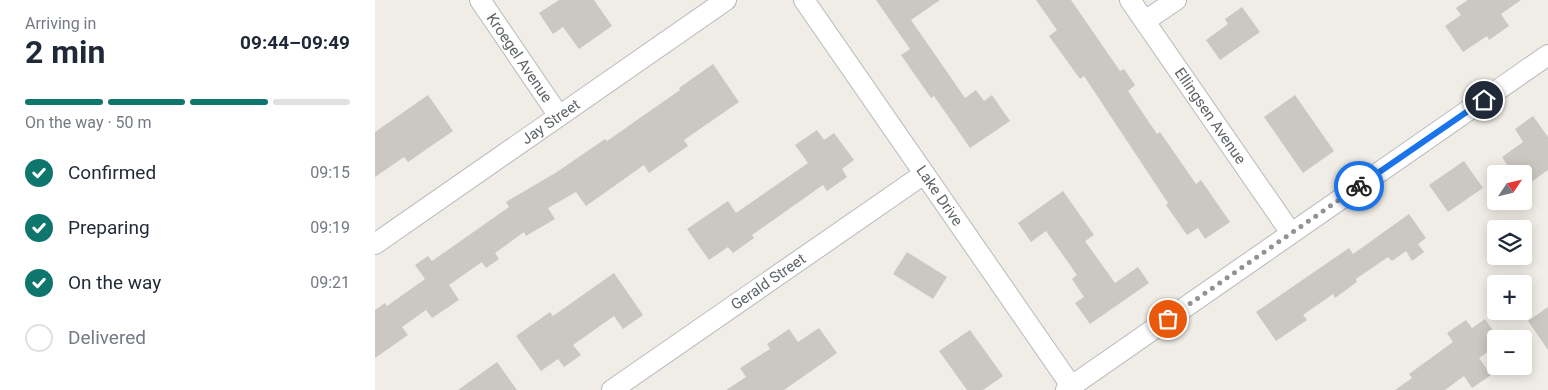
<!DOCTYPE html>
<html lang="en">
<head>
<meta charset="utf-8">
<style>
	body { margin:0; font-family:Roboto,sans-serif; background:#f2f2f3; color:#1f2937; height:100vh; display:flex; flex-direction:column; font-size:19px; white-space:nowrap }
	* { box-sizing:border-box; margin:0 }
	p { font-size:16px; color:#747a83 }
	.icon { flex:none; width:28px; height:28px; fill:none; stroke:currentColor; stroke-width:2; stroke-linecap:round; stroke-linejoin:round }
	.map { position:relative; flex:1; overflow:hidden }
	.sheet { display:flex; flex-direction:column; background:#fff; width:375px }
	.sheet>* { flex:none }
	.needle { width:32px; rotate:55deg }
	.fabs { position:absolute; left:1112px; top:165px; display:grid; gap:10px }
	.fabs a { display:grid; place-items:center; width:45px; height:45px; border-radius:5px; background:#fff; box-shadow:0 2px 12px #0003; font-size:25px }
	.pin { position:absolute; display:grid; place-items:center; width:42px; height:42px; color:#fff; margin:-21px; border:2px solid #fff; border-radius:50%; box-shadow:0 1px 5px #0007 }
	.courier { position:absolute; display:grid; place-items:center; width:50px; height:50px; margin:-25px; border:4px solid #1a73e8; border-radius:50%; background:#fff; color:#222; box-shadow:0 1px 6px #0007 }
	.head em { font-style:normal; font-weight:700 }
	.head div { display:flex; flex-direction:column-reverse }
	.head { display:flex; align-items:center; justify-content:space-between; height:85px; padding:0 25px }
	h1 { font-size:32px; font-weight:700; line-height:38px }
	.bar { display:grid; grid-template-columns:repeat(4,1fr); gap:8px 5px; align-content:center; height:60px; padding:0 25px }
	.bar i { height:6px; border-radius:4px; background:#e0e1e3 }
	.bar .current { background:#0f766e }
	.bar p { grid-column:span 4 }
	ol { padding:0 25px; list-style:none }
	li { display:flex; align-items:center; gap:15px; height:55px }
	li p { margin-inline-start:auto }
	li .icon { padding:5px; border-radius:50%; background:#0f766e; color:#fff; stroke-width:4 }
	li:last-child { color:#747a83 }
	li i { width:28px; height:28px; border:2px solid #e0e1e3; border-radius:50% }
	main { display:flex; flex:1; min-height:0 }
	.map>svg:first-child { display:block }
	.building { fill:#cbc8c2 }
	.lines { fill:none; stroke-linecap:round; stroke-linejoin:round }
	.minor-casing { stroke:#b6b9bd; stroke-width:22 }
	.minor { stroke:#fff; stroke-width:20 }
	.done { stroke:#909393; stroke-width:5; stroke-dasharray:0 9 }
	.route { stroke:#1a73e8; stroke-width:6 }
	.labels { text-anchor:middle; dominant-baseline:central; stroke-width:4.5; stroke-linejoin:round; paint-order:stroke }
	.street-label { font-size:15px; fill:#5d6367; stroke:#fff }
</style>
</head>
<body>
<main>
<section class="sheet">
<div class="head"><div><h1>2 min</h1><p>Arriving in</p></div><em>09:44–09:49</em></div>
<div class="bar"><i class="current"></i><i class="current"></i><i class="current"></i><i></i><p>On the way · 50 m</p></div>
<ol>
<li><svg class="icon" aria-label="check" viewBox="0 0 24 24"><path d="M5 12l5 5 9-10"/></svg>Confirmed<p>09:15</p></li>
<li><svg class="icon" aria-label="check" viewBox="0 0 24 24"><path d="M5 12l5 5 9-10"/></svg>Preparing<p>09:19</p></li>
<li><svg class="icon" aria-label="check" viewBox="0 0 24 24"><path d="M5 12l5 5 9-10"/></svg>On the way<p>09:21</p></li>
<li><i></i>Delivered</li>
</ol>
</section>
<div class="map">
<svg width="1173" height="390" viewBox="0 0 1173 390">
	<rect width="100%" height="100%" fill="#f0ede6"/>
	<!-- building -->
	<g class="building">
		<path d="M 184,0 L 219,0 L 237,26 L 204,49 L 188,27 L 178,34 L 164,13 Z"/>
		<path d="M 501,0 L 565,0 L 536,20 L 590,98 L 601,90 L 609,101 L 617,95 L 635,121 L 595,148 L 559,96 L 556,98 L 526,55 L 535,49 Z"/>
		<path d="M 661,0 L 696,0 L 745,71 L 749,69 L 760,85 L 753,91 L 782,134 L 785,132 L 821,184 L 826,180 L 855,222 L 830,239 L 823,228 L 812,235 L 791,205 L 793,203 L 709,76 L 705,79 L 674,36 L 682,30 Z"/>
		<path d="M 1093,0 L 1146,0 L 1126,14 L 1134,26 L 1114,40 L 1112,36 L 1088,52 L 1070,26 L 1086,15 L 1081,8 Z"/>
		<path d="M 867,7 L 885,32 L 845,60 L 831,40 L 853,24 L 850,19 Z"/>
		<path d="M 338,64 L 364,102 L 309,140 L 313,146 L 274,173 L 269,165 L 211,206 L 201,192 L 173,208 L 180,219 L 151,236 L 149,232 L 120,253 L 124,259 L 111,268 L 107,262 L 74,285 L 84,300 L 57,318 L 51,310 L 27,327 L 33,335 L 0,358 L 0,310 L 10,303 L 12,306 L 50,279 L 40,265 L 53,256 L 57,261 L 134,207 L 131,202 L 182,172 L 230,139 L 232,141 L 305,90 L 304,88 Z"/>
		<path d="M 53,95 L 78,131 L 33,162 L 29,157 L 0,177 L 0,132 Z"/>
		<path d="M 920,95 L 959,151 L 928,173 L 889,117 Z"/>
		<path d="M 1158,116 L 1173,137 L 1173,170 L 1149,187 L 1149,174 L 1138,174 L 1127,157 L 1148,142 L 1140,129 Z"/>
		<path d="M 442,130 L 449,140 L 459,133 L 479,160 L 467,169 L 472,177 L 452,191 L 448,185 L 377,235 L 379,238 L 358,253 L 353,247 L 334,260 L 312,229 L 353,201 L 361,213 L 433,163 L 420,145 Z"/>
		<path d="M 1089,161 L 1108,188 L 1073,212 L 1054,185 Z"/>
		<path d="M 688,191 L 719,235 L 710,241 L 740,283 L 763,267 L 774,283 L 715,324 L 700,303 L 709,297 L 697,279 L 702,275 L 671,231 L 656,242 L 643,223 Z"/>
		<path d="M 1034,214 L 1051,238 L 1043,244 L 1049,252 L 1037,261 L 1031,251 L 1017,261 L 1013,257 L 981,279 L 982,282 L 960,298 L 958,294 L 928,315 L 932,320 L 901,341 L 881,312 L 974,248 L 978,254 Z"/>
		<path d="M 532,252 L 572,277 L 558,299 L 518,274 Z"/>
		<path d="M 239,273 L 268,315 L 248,329 L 239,316 L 198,345 L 206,355 L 189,367 L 183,359 L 166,371 L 141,336 L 175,312 L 178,316 Z"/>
		<path d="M 1173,307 L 1173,350 L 1153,321 Z"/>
		<path d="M 1110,319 L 1121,335 L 1121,346 L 1104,358 L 1116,375 L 1097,388 L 1089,376 L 1070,390 L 1020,390 L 1037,378 L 1034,374 L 1078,342 L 1072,333 L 1091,320 L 1097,328 Z"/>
		<path d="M 444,328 L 462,353 L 409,390 L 351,390 L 371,377 L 365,368 L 395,349 L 392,344 L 414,329 L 423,342 Z"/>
		<path d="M 595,330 L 628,376 L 608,390 L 592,390 L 564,351 Z"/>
		<path d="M 122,362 L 142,390 L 83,390 Z"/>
	</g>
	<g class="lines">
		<defs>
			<g id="minor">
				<path id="s1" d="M 105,0 L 184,116"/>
				<path id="s2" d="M 429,0 L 699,390"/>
				<path id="s3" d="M 755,0 L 916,233"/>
				<path d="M 770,21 L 801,0"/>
				<path id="s4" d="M 0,244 L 351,0"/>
				<path id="s5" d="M 237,390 L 549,174"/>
				<path d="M 691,390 L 1173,55"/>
			</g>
		</defs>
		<!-- minor casing -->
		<use href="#minor" class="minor-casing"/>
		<!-- minor -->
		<use href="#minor" class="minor"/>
	</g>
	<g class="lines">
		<!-- done -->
		<path class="done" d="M 793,319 L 984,186"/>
		<!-- route -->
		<path class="route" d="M 984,186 L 1109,100"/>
	</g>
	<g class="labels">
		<!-- street labels -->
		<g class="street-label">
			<text stroke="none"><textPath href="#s1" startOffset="70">Kroegel Avenue</textPath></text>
			<text stroke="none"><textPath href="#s3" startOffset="141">Ellingsen Avenue</textPath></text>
			<text stroke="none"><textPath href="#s4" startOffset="214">Jay Street</textPath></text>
			<text stroke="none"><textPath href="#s2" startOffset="238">Lake Drive</textPath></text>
			<text stroke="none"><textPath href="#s5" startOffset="190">Gerald Street</textPath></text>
		</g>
	</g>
</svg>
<div class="fabs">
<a><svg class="needle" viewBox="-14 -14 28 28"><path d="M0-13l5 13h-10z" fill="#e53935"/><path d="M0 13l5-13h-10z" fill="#747a83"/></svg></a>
<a><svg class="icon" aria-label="layers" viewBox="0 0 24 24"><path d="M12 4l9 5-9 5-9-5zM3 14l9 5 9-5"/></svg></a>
<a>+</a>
<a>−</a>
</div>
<div class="pin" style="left:793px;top:319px;background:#ea580c"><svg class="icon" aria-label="bag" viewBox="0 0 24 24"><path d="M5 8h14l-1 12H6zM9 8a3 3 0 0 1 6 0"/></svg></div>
<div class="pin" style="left:1109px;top:100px;background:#1f2937"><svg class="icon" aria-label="home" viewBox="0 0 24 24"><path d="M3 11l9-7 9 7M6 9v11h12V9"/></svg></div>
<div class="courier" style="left:984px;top:186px"><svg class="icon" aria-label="bike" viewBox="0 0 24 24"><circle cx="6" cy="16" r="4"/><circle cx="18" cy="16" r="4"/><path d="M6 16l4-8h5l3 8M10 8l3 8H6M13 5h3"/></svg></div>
</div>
</main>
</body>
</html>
